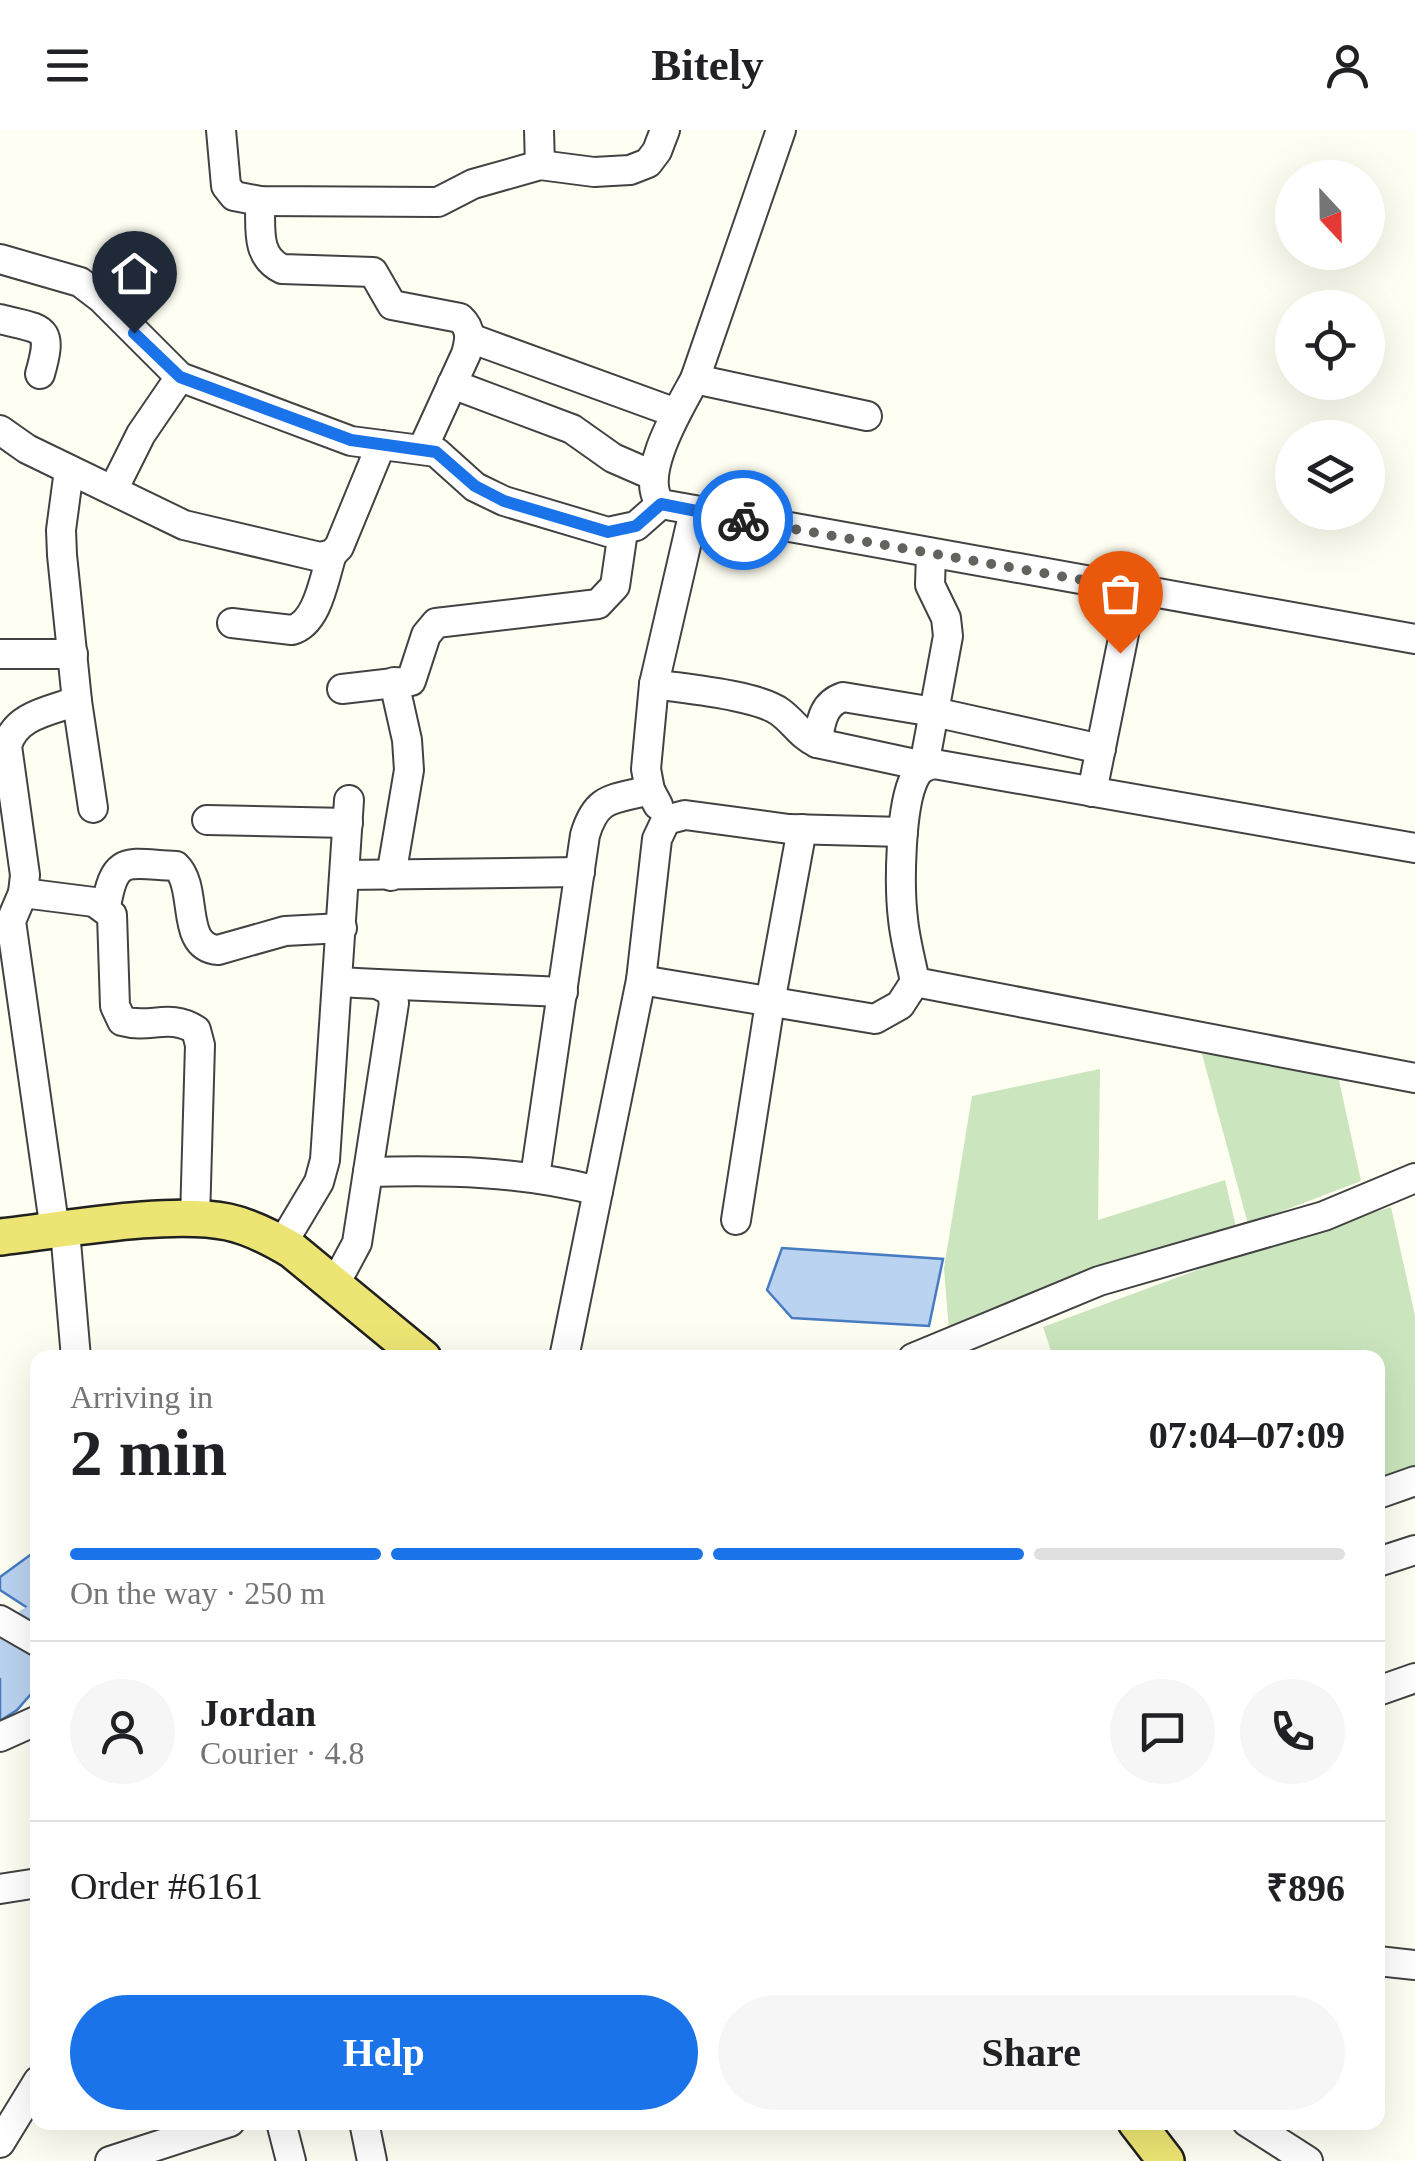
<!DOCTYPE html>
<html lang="en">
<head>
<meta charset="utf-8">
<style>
	body { margin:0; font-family:Georgia,serif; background:#f6f6f6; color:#202124; height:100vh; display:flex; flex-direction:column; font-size:38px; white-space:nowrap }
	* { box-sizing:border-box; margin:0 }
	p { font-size:32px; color:#757577 }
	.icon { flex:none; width:55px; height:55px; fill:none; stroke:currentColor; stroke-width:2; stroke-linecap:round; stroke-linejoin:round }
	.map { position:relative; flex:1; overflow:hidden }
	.sheet { position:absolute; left:30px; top:1220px; width:1355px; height:780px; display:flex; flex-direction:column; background:#fff; border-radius:20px; box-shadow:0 10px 40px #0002 }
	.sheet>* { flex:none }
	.needle { width:65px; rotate:158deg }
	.tools { position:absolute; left:1275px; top:30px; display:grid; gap:20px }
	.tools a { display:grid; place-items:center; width:110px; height:110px; border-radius:50%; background:#fff; box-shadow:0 10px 40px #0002; font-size:50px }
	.pin { position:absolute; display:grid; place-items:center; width:85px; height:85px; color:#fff; margin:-102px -42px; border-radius:50% 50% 50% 0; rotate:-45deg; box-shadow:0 0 10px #0007 }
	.pin .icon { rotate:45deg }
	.courier { position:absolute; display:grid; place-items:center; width:100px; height:100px; margin:-50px; border:8px solid #1a73e8; border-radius:50%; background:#fff; color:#222; box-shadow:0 2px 12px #0007 }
	.head em { font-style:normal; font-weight:700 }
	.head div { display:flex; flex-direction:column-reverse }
	.head { display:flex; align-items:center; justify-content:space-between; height:170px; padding:0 40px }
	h1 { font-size:65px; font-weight:700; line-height:75px }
	.bar { display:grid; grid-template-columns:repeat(4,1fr); gap:15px 10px; align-content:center; height:120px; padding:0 40px }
	.bar i { height:12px; border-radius:8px; background:#e0e0e0 }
	.bar .current { background:#1a73e8 }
	.bar p { grid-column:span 4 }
	.line { display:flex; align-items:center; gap:25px; padding:0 40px; border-top:2px solid #e0e0e0 }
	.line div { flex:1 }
	.round { display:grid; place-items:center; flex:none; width:105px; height:105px; border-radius:52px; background:#f6f6f6 }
	.primary-button { display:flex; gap:20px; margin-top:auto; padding:20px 40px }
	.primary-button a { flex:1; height:115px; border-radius:60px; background:#1a73e8; color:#fff; font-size:40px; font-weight:700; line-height:115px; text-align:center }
	.primary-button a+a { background:#f6f6f6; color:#202124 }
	header { display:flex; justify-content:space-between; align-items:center; height:130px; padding:0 40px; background:#fff; font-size:45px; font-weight:700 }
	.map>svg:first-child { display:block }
	.green { fill:#cbe6be }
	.water { fill:#bad3f1; stroke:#477bc2; stroke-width:2.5 }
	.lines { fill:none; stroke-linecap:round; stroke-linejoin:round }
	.river { stroke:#bad3f1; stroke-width:32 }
	.minor-casing { stroke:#424242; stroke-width:32 }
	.major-casing { stroke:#202020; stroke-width:40 }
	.minor { stroke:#fff; stroke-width:28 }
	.major { stroke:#ede573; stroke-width:35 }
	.done { stroke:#63635e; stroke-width:10; stroke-dasharray:0 18 }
	.route { stroke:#1a73e8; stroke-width:12 }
</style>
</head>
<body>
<header><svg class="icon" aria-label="menu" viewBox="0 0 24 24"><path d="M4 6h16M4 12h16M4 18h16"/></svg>Bitely<svg class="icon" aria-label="person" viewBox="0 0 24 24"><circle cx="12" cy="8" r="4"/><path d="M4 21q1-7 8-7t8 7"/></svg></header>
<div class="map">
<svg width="1415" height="2031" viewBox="0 0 1415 2031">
	<rect width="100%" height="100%" fill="#fefef2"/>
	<!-- green -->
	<g class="green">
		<path d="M 1202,924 L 1335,932 L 1361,1051 L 1248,1094 Z"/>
		<path d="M 1100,939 L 1098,1090 L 1225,1050 L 1238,1105 L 949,1201 L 944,1138 L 972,966 Z"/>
		<path d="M 1391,1077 L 1415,1186 L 1415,1366 L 1378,1376 L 1378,1228 L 1053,1227 L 1043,1197 L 1246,1122 Z"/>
	</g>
	<!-- water -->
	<g class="water">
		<path d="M 782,1118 L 943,1129 L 929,1196 L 792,1188 L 767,1160 Z"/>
		<path d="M 37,1420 L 38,1420 L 37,1484 L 0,1460 L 0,1447 Z"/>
		<path d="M 0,1501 L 37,1523 L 37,1557 L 17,1580 L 0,1591 Z"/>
	</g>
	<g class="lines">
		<!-- river -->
		<path class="river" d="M 0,1532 L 29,1494 L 38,1489"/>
		<defs>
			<g id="minor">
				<path d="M 221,0 L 226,56 L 234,66 L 260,71 L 438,72 L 473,54 L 540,35 L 594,42 L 630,40 L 648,33 L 657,21 L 665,0"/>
				<path d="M 539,0 L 540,35"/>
				<path d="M 781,0 L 695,249 C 680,277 637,346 661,374 L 1415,509"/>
				<path d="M 260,71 C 261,97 255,126 282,139 L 373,142 L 392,175 L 460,188 C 472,199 470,210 466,224 L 423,318"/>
				<path d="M 0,129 L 80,152 L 101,168 L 180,247 L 351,311 L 436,322 L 475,357 L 504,371 L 608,402 L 636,396 L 661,374"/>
				<path d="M 0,189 C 43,200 54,195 40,244"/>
				<path d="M 470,208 L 676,283"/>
				<path d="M 695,249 L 867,286"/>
				<path d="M 452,254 L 572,299 L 613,328 L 652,345"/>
				<path d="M 0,300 L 27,319 L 184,395 L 320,427 L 332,424 L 339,417 L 381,315"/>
				<path d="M 69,340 L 61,400 L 62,425 L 77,571 L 93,678"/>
				<path d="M 113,360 L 141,304 L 180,247"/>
				<path d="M 232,493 L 292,500 C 318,493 324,448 332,424"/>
				<path d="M 0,524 L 73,524"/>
				<path d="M 654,554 C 685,559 757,565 780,582 C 794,592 800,605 817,613 L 924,636 L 948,506 L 946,488 L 930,455 L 931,423"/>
				<path d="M 342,559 L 411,551 L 426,505 L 436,493 L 598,474 L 615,456 L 623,401"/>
				<path d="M 817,613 C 821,593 822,574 843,567 L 934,582 L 1101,619"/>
				<path d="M 1092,662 L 1133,459"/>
				<path d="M 658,675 L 650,660 L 646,639 L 654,554 L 694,381"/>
				<path d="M 207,690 L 348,693"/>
				<path d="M 1415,718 L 934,634 C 925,636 919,639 915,647 C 900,675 899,756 903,789 C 905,810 911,831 915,852 L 1415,948"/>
				<path d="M 345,745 L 580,742"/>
				<path d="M 391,746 L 409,640 L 407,610 L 394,552"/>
				<path d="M 23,763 L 94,772 L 112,785 L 115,876 L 122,891 C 151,899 169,883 196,900 L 200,915 L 195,1089"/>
				<path d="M 106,777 C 115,723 128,734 176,736 C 199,758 179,817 218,820 L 285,801 L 342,798"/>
				<path d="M 641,850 L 875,889 L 900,875 L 915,852"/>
				<path d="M 377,854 L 563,862"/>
				<path d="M 368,1042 C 447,1040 521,1041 598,1061"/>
				<path d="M 535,1047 L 585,705 C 597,665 613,670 650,660"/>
				<path d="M 736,1090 L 770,873 L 802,699"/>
				<path d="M 65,1100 L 76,1228"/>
				<path d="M 55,1101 L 11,791 L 23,763 L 25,745 L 7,616 C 15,585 50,581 77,571"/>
				<path d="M 282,1114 L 319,1052 L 325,1030 L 349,670"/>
				<path d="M 335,1154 L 357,1113 L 394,873 L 391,861 L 377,854 L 338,852"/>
				<path d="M 564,1228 L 641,850 L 657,709 L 666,690 L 685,685 L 789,699 L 903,702"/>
				<path d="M 913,1228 L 1099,1151 L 1324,1086 L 1415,1048"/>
				<path d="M 1378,1364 L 1415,1351"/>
				<path d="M 1378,1432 L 1415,1420"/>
				<path d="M 0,1490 L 38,1512"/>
				<path d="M 1378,1561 L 1415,1548"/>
				<path d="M 0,1607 L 38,1590"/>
				<path d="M 0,1759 L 38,1753"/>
				<path d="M 1378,1831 L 1415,1835"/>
				<path d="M 281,1992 L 291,2031"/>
				<path d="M 364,1992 L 372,2031"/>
				<path d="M 1247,1992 L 1308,2031"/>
				<path d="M 0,2013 L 38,1951"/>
				<path d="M 110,2031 L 230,1992"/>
			</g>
			<g id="major">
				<path d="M 0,1107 C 63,1100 168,1080 228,1092 C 251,1097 272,1108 292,1120 L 423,1228"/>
				<path d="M 1136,1992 L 1166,2031"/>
			</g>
		</defs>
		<!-- minor casing -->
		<use href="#minor" class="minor-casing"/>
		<!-- major casing -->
		<use href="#major" class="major-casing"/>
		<!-- minor -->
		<use href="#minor" class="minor"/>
		<!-- major -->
		<use href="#major" class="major"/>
	</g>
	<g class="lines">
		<!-- done -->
		<path class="done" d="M 743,390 L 1133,459 L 1120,523"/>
		<!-- route -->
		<path class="route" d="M 134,203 L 180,247 L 351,310 L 436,322 L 475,356 L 504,371 L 608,402 L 636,396 L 661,374 L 743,390"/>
	</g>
</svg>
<div class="tools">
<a><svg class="needle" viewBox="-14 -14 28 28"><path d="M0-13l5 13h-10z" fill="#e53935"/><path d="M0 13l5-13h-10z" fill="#757577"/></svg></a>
<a><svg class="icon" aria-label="locate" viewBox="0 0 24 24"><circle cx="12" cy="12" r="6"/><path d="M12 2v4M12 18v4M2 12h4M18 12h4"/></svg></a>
<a><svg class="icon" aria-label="layers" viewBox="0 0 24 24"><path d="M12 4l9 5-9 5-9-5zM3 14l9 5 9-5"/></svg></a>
</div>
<div class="pin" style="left:1120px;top:523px;background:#ea580c"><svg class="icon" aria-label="bag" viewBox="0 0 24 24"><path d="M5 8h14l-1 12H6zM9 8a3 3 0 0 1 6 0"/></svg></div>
<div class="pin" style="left:134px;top:203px;background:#1f2937"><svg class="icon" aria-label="home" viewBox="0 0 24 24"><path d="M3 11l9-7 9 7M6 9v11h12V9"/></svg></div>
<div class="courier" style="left:743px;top:390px"><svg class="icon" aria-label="bike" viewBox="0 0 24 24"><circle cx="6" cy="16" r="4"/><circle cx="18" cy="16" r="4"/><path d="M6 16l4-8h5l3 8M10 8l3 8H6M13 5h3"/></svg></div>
<section class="sheet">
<div class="head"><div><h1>2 min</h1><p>Arriving in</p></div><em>07:04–07:09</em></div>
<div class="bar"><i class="current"></i><i class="current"></i><i class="current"></i><i></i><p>On the way · 250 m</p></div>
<div class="line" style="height:180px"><a class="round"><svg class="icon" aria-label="person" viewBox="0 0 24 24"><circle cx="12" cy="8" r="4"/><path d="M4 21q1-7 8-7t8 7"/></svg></a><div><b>Jordan</b><p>Courier · 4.8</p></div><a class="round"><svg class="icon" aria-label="chat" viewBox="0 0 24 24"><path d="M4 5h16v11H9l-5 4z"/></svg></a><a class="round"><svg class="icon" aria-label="phone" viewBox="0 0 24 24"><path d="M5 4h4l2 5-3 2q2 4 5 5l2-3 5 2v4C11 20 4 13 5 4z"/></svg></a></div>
<div class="line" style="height:130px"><div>Order #6161</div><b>₹896</b></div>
<div class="primary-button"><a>Help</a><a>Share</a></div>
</section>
</div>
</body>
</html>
